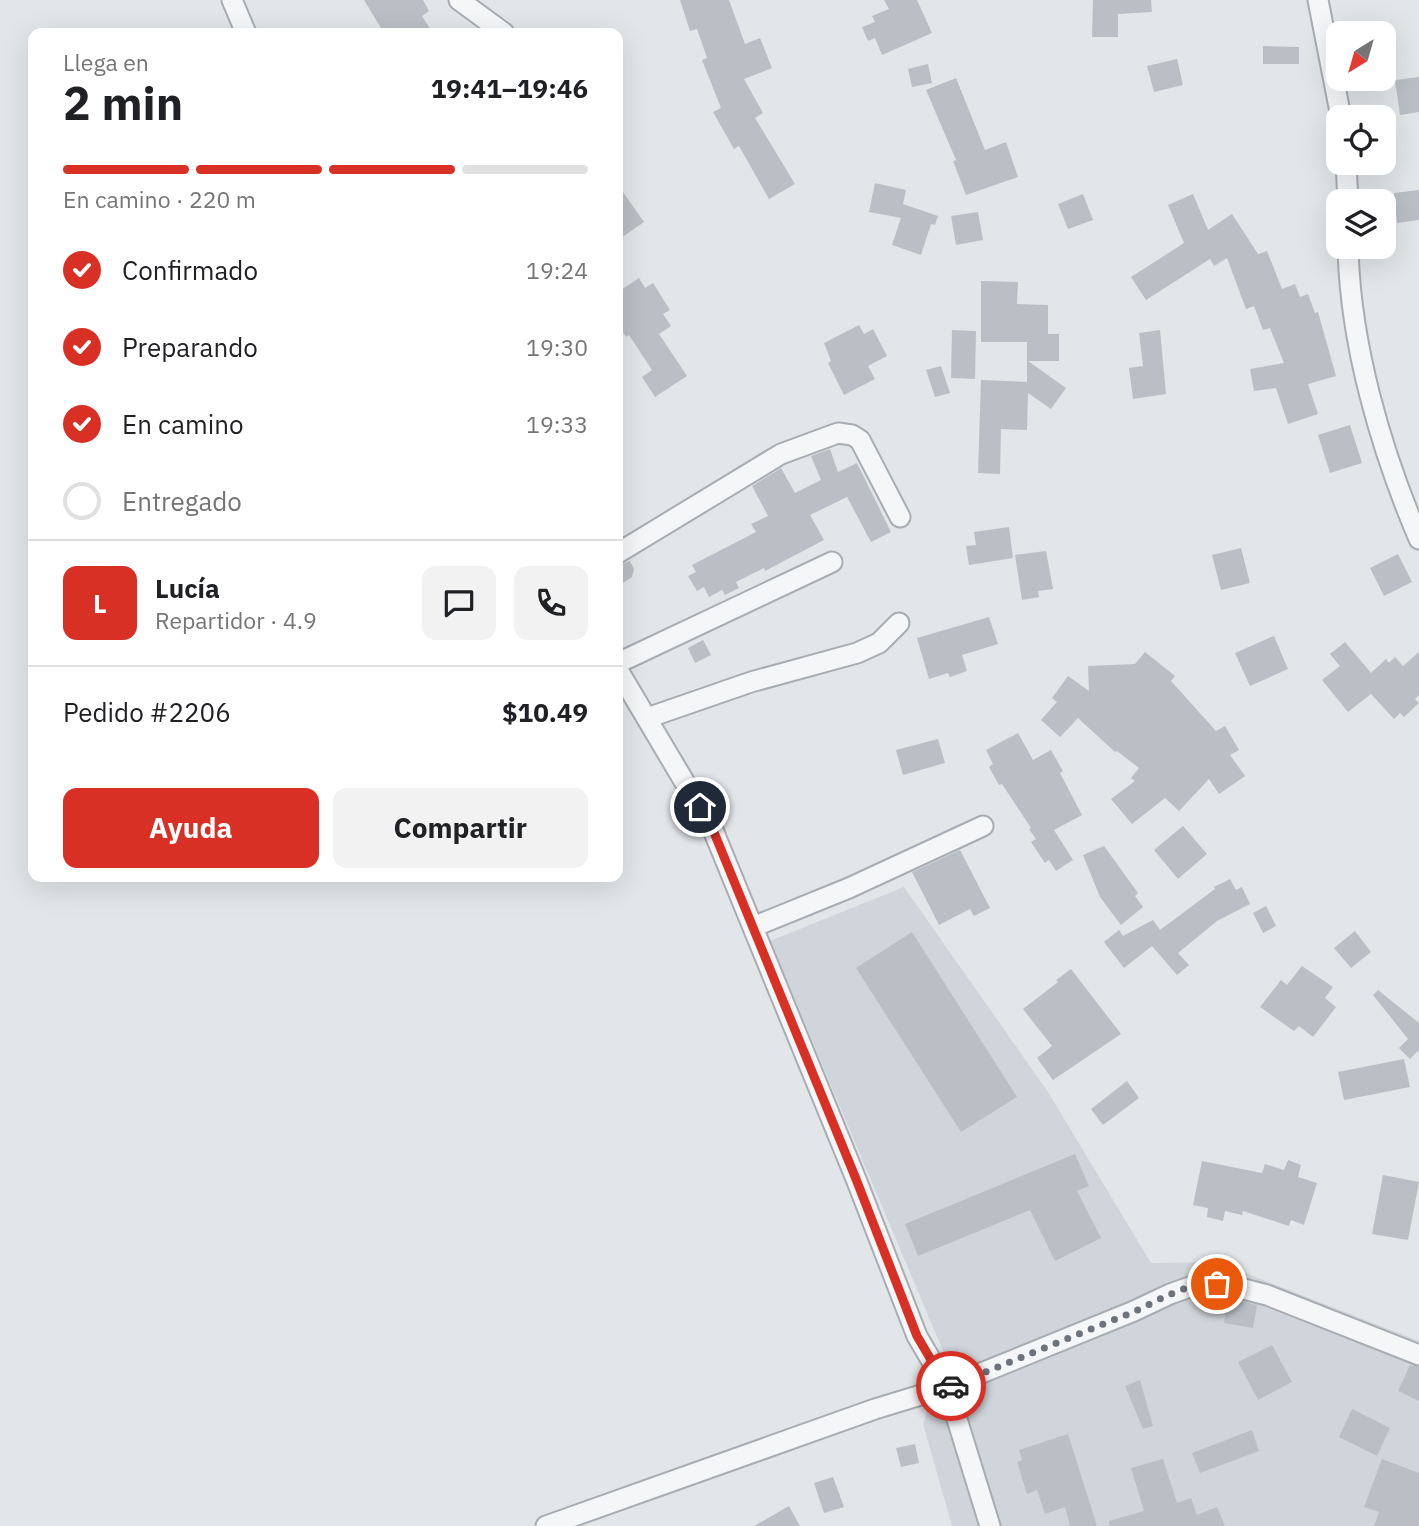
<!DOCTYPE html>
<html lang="es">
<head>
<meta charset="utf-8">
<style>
	body { margin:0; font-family:"IBM Plex Sans",sans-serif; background:#f2f2f2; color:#202124; height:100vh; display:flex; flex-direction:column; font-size:26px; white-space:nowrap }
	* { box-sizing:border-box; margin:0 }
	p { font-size:23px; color:#757577 }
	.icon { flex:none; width:38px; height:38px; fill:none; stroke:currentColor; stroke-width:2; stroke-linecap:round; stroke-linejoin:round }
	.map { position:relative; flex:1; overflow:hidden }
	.panel { position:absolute; left:28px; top:28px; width:595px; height:854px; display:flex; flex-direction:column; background:#fff; border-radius:14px; box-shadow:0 7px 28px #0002 }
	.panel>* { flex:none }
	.needle { width:46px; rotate:217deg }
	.controls { position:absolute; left:1326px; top:21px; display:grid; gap:14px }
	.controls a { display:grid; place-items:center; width:70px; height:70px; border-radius:14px; background:#fff; box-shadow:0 7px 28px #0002; font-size:35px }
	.pin { position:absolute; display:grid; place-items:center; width:60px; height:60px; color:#fff; margin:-30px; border:4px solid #fff; border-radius:50%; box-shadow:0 2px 7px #0007 }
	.courier { position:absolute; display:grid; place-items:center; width:70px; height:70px; margin:-35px; border:5px solid #d93025; border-radius:50%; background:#fff; color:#222; box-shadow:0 2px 9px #0007 }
	.summary em { font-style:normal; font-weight:700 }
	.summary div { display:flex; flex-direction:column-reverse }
	.summary { display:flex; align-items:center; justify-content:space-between; height:119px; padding:0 35px }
	h1 { font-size:46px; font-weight:700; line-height:52px }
	.bar { display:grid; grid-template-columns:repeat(4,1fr); gap:10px 7px; align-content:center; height:84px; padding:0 35px }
	.bar i { height:9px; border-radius:5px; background:#e0e0e0 }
	.bar .active { background:#d93025 }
	.bar p { grid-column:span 4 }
	.line { display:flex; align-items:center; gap:18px; padding:0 35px; border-top:2px solid #e0e0e0 }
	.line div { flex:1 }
	.round { display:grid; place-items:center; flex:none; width:74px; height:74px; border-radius:14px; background:#f2f2f2 }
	ol { padding:0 35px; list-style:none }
	li { display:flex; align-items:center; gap:21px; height:77px }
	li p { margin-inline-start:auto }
	li .icon { padding:7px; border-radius:50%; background:#d93025; color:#fff; stroke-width:4 }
	li:last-child { color:#757577 }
	li i { width:38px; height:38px; border:4px solid #e0e0e0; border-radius:50% }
	.primary-button { display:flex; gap:14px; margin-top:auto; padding:14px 35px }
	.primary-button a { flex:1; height:80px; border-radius:14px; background:#d93025; color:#fff; font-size:28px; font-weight:700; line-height:80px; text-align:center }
	.primary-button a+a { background:#f2f2f2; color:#202124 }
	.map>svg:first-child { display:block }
	.built { fill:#d0d5db }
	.building { fill:#babfc6 }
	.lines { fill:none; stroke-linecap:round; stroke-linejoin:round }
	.minor-casing { stroke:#a8adb3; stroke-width:23 }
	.minor { stroke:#f5f6f8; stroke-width:19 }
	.done { stroke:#6c737b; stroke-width:7; stroke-dasharray:0 12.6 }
	.route { stroke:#d93025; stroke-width:9 }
</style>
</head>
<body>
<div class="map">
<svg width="1419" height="1526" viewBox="0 0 1419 1526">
	<rect width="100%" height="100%" fill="#e2e6e9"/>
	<!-- built -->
	<path class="built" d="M 904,887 L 1048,1092 L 1151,1263 L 1217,1262 L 1419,1341 L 1419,1526 L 952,1526 L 923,1424 L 946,1358 L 770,941 Z"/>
	<!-- building -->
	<g class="building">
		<path d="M 364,0 L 423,0 L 429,11 L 422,16 L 433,33 L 384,33 Z"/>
		<path d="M 680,0 L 729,0 L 745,44 L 760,38 L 772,68 L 744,79 L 763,113 L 755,118 L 795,184 L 769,199 L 739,146 L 734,149 L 713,112 L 721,108 L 702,60 L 707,58 L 697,29 L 690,31 Z"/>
		<path d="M 884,0 L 917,0 L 932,33 L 882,55 L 875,38 L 868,41 L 862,27 L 875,22 L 872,16 L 889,9 Z"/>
		<path d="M 1093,0 L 1151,0 L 1152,12 L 1118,14 L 1118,37 L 1092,37 Z"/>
		<path d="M 1263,46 L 1299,47 L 1299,64 L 1263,64 Z"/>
		<path d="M 1177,59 L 1183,85 L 1154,92 L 1147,66 Z"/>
		<path d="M 928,64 L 932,83 L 912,87 L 908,69 Z"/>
		<path d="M 1419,77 L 1419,112 L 1400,115 L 1395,80 Z"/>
		<path d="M 956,78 L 985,150 L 1006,142 L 1018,177 L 966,195 L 953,161 L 956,160 L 926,90 Z"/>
		<path d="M 875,183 L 906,190 L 903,204 L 938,216 L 935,225 L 931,224 L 921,255 L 892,245 L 901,218 L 869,212 Z"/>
		<path d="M 618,185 L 644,222 L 618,240 Z"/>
		<path d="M 1419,190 L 1419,220 L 1397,223 L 1396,215 L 1392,216 L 1390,201 L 1394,200 L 1394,193 Z"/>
		<path d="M 1083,194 L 1093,220 L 1068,229 L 1058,204 Z"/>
		<path d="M 1193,194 L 1208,230 L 1232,214 L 1258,254 L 1267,251 L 1282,289 L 1295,284 L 1300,297 L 1308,294 L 1315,313 L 1318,312 L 1336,376 L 1308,384 L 1318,414 L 1288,424 L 1276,388 L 1254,391 L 1250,369 L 1284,363 L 1270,328 L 1263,330 L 1254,306 L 1246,309 L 1227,258 L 1214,266 L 1210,259 L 1146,300 L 1131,277 L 1184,243 L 1168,205 Z"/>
		<path d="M 978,212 L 983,240 L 956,245 L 951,216 Z"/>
		<path d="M 639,278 L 645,288 L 653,283 L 670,310 L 663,314 L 671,326 L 659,334 L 687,376 L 655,397 L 642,377 L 652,370 L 629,335 L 626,337 L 618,324 L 618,292 Z"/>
		<path d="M 981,281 L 1018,282 L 1017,304 L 1048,305 L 1048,334 L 1059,334 L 1059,361 L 1028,361 L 1066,388 L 1051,409 L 1028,393 L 1027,430 L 1001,429 L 1000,474 L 978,473 L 981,380 L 1027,382 L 1027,342 L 981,342 Z"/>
		<path d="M 859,325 L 864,334 L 873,329 L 887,356 L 868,366 L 875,379 L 844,395 L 828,363 L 831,361 L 824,343 Z"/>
		<path d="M 952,330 L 976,331 L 975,379 L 951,378 Z"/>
		<path d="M 1160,330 L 1166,394 L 1133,399 L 1129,368 L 1143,366 L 1139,333 Z"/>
		<path d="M 941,366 L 950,393 L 935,397 L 926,370 Z"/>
		<path d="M 1350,425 L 1362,463 L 1330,473 L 1318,435 Z"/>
		<path d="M 830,449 L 838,472 L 857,463 L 891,532 L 871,542 L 847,497 L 810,515 L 824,540 L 765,571 L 764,568 L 736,582 L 739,588 L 725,595 L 722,590 L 709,597 L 704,587 L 697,591 L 688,576 L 696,572 L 692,565 L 756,532 L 751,524 L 768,516 L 752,486 L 781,468 L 795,493 L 821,480 L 811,456 Z"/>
		<path d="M 1009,527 L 1013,558 L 969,565 L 966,546 L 976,545 L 974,532 Z"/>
		<path d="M 1241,548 L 1250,583 L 1221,590 L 1212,555 Z"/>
		<path d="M 1046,551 L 1053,589 L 1038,591 L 1039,597 L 1022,600 L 1015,555 Z"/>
		<path d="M 1398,554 L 1412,582 L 1384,596 L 1370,568 Z"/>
		<path d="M 630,561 L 634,569 L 632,577 L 618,586 L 618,565 Z"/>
		<path d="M 989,617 L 998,644 L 962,655 L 967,671 L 950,677 L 948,673 L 929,679 L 917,638 Z"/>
		<path d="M 1274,636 L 1288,669 L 1250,686 L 1235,653 Z"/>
		<path d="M 703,640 L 711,655 L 695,663 L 688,648 Z"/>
		<path d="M 1345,642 L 1371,673 L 1386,659 L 1389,663 L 1395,657 L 1403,666 L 1419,652 L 1419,695 L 1415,699 L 1419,703 L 1404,717 L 1400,713 L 1394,719 L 1371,694 L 1348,712 L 1322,680 L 1340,666 L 1330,654 Z"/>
		<path d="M 1145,652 L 1175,676 L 1171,681 L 1216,731 L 1225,726 L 1239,750 L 1230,755 L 1245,776 L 1219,794 L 1209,779 L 1179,811 L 1165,798 L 1132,824 L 1111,799 L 1135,781 L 1131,778 L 1139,768 L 1117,751 L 1115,752 L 1078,718 L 1060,737 L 1041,720 L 1057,702 L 1052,698 L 1068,676 L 1089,691 L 1088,666 L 1135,664 Z"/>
		<path d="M 1018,733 L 1033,760 L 1051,750 L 1063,771 L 1060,773 L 1082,815 L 1054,830 L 1073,860 L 1056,871 L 1049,860 L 1045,863 L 1031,842 L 1036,839 L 1029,829 L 1031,828 L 1002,784 L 999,785 L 989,767 L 993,764 L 986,750 Z"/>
		<path d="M 938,739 L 945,763 L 903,775 L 896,750 Z"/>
		<path d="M 1183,826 L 1207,854 L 1178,879 L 1154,850 Z"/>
		<path d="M 1104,846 L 1138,893 L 1135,896 L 1143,907 L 1121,925 L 1100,897 L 1083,855 Z"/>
		<path d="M 960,850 L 990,908 L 974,916 L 970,909 L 939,925 L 912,872 Z"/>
		<path d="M 1230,879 L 1236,890 L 1242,887 L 1250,904 L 1217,921 L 1178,953 L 1189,965 L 1177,975 L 1152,946 L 1124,968 L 1104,942 L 1119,930 L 1123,936 L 1153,920 L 1160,930 L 1215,889 L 1214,887 Z"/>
		<path d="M 1266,906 L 1276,926 L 1263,933 L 1253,913 Z"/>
		<path d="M 1355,931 L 1371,952 L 1351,968 L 1334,948 Z"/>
		<path d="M 912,932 L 1017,1097 L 961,1132 L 856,968 Z"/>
		<path d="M 1302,966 L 1333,987 L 1325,998 L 1336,1007 L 1313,1037 L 1299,1026 L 1294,1031 L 1260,1007 L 1281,980 L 1287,985 Z"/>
		<path d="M 1071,969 L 1121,1034 L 1053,1080 L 1037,1058 L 1052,1046 L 1023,1009 L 1058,982 L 1056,980 Z"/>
		<path d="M 1378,990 L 1419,1023 L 1419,1052 L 1418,1051 L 1410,1059 L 1399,1048 L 1408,1039 L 1373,995 Z"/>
		<path d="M 1404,1059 L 1410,1087 L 1344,1100 L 1338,1072 Z"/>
		<path d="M 1127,1081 L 1139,1098 L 1103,1125 L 1091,1109 Z"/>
		<path d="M 1075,1154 L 1089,1186 L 1077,1191 L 1101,1238 L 1055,1261 L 1030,1210 L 918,1256 L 905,1224 Z"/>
		<path d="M 1288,1160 L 1301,1165 L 1298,1177 L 1317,1183 L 1304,1225 L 1291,1220 L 1289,1226 L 1243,1211 L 1242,1215 L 1225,1211 L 1223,1221 L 1207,1217 L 1208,1208 L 1193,1205 L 1202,1161 L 1262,1173 L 1265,1164 L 1284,1170 Z"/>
		<path d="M 1383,1175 L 1419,1182 L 1408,1240 L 1372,1234 Z"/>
		<path d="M 1228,1298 L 1257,1305 L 1253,1328 L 1224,1323 Z"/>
		<path d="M 1272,1345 L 1292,1382 L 1258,1400 L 1238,1362 Z"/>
		<path d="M 1410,1365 L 1419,1367 L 1419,1401 L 1398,1391 Z"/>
		<path d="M 1140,1380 L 1153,1426 L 1143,1429 L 1125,1386 Z"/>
		<path d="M 1352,1409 L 1390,1428 L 1377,1456 L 1339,1437 Z"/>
		<path d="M 1252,1430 L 1259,1451 L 1200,1473 L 1192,1453 Z"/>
		<path d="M 1068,1434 L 1097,1526 L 1070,1526 L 1065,1507 L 1045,1514 L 1037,1490 L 1027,1494 L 1017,1462 L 1022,1460 L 1019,1450 Z"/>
		<path d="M 915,1444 L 919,1463 L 901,1467 L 896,1448 Z"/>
		<path d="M 1163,1459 L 1177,1503 L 1191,1498 L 1197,1515 L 1217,1507 L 1225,1526 L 1109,1526 L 1109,1521 L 1144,1511 L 1131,1468 Z"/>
		<path d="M 1382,1459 L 1419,1473 L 1419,1526 L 1374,1526 L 1379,1512 L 1364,1507 Z"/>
		<path d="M 833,1477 L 844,1507 L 824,1513 L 814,1483 Z"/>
		<path d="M 789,1506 L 800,1526 L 754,1526 Z"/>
	</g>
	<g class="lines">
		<defs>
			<g id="minor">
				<path d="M 232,0 L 246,33"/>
				<path d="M 459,0 L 504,33"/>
				<path d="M 1318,0 L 1341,117"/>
				<path d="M 1346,163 L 1348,201"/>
				<path d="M 1348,247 C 1350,344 1381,450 1419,539"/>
				<path d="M 618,553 L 781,454 L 838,433 L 852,435 L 860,440 L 900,517"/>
				<path d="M 618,663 L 832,562"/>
				<path d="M 618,670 L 713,830 L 856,1179 L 917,1336 L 947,1387 L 1134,1311 L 1170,1294 L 1201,1283 L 1232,1286 L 1267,1295 L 1419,1355"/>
				<path d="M 647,718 L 751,682 L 857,653 L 879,643 L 899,623"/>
				<path d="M 753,927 L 849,888 L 983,826"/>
				<path d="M 546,1526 L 875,1409 L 947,1387 L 990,1526"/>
			</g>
		</defs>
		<!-- minor casing -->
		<use href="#minor" class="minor-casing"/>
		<!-- minor -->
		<use href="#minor" class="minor"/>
	</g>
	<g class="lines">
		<!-- done -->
		<path class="done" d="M 951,1386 C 1010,1362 1068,1338 1126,1315 C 1156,1303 1184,1282 1217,1284"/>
		<!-- route -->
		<path class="route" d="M 700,807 L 713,830 L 856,1179 L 917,1336 L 947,1387 L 951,1386"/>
	</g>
</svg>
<div class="controls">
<a><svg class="needle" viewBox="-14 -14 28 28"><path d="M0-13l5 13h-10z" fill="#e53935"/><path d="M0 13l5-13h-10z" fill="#757577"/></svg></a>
<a><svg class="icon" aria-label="locate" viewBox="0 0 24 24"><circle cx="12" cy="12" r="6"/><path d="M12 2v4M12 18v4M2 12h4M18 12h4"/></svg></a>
<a><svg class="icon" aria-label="layers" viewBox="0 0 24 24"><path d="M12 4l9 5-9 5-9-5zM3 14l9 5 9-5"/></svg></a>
</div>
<div class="pin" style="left:1217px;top:1284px;background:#ea580c"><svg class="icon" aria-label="bag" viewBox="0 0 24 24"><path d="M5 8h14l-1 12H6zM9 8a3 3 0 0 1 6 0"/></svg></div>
<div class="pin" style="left:700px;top:807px;background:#1f2937"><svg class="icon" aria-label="home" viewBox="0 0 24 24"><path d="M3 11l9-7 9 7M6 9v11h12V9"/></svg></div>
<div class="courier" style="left:951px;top:1386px"><svg class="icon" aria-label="car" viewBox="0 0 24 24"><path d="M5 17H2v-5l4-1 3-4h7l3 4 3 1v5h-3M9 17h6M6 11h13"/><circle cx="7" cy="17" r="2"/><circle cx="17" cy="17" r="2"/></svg></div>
<section class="panel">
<div class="summary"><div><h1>2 min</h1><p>Llega en</p></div><em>19:41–19:46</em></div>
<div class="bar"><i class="active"></i><i class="active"></i><i class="active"></i><i></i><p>En camino · 220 m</p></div>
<ol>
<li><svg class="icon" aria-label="check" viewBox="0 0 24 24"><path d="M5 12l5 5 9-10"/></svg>Confirmado<p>19:24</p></li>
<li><svg class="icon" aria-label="check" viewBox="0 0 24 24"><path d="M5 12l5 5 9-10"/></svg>Preparando<p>19:30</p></li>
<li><svg class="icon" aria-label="check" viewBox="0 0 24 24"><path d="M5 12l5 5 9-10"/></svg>En camino<p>19:33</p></li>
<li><i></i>Entregado</li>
</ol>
<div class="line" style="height:126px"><b class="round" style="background:#d93025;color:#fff">L</b><div><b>Lucía</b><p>Repartidor · 4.9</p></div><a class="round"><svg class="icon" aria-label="chat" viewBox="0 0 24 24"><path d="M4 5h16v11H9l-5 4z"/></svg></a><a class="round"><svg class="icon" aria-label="phone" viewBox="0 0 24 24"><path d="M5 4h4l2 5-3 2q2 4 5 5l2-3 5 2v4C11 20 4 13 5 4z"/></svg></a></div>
<div class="line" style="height:91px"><div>Pedido #2206</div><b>$10.49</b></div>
<div class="primary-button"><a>Ayuda</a><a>Compartir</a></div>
</section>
</div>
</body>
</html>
